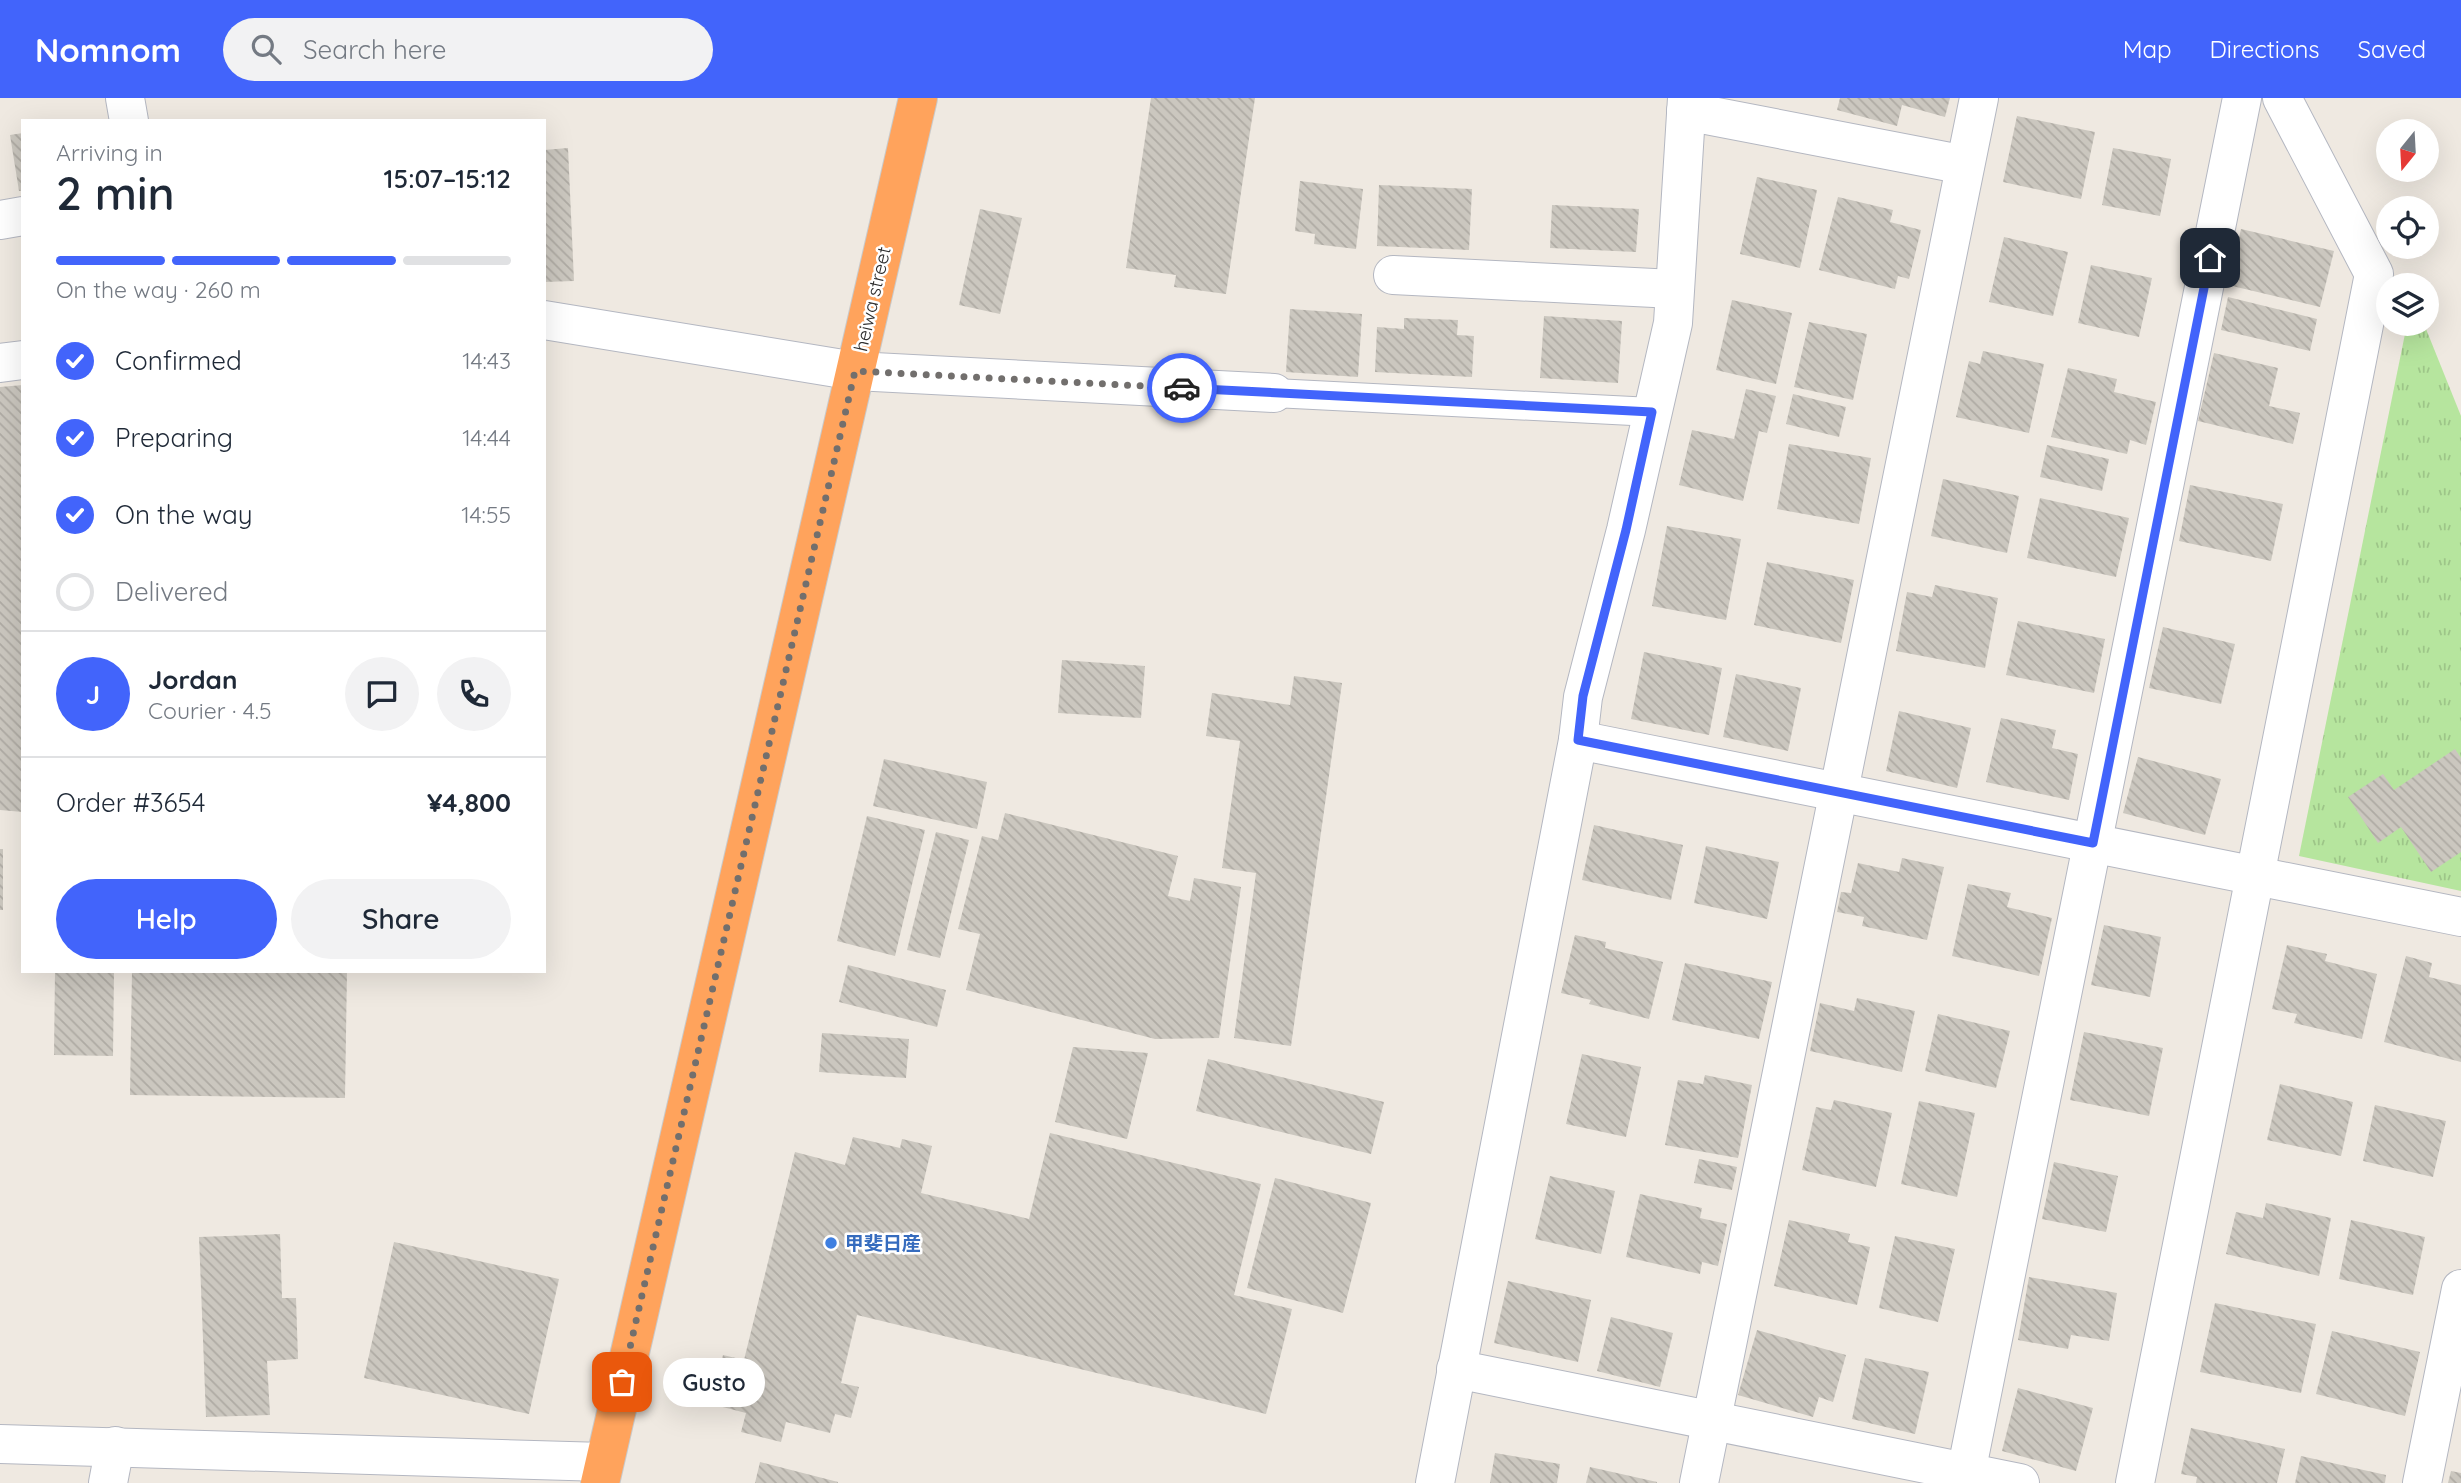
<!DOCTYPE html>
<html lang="en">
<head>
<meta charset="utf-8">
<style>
	body { margin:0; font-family:Quicksand,"Noto Sans JP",sans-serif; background:#f2f2f3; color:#1f2937; height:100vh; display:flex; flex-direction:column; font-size:26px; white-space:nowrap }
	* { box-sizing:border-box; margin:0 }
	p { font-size:23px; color:#747a83 }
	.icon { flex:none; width:38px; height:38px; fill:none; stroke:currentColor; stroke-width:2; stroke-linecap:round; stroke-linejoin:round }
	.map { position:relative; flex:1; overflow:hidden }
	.drawer { position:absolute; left:21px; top:21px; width:525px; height:854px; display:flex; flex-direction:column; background:#fff; border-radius:0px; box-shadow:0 7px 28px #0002 }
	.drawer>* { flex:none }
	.needle { width:46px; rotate:198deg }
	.buttons { position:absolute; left:2376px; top:21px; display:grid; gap:14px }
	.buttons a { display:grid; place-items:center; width:63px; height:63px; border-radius:50%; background:#fff; box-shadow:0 7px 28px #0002; font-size:35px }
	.pin { position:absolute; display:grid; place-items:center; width:60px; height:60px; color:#fff; margin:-30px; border-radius:14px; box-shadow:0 4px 10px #0006 }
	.courier { position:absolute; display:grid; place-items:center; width:70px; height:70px; margin:-35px; border:5px solid #4264fb; border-radius:50%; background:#fff; color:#222; box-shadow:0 2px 9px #0007 }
	.bubble { position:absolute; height:49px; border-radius:24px; background:#fff; box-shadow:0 7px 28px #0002; font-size:23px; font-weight:600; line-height:49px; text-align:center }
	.head em { font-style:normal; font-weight:600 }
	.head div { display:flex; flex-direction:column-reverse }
	.head { display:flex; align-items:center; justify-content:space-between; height:119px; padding:0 35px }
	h1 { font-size:46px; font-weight:600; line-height:52px }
	.bar { display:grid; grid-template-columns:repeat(4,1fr); gap:10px 7px; align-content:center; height:84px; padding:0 35px }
	.bar i { height:9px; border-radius:5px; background:#e0e1e3 }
	.bar .active { background:#4264fb }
	.bar p { grid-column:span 4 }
	.line { display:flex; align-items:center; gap:18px; padding:0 35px; border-top:2px solid #e0e1e3 }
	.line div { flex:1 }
	.round { display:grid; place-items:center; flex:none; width:74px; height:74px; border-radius:37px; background:#f2f2f3 }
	ol { padding:0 35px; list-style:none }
	li { display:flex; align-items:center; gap:21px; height:77px }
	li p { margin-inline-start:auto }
	li .icon { padding:7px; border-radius:50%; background:#4264fb; color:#fff; stroke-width:4 }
	li:last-child { color:#747a83 }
	li i { width:38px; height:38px; border:4px solid #e0e1e3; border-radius:50% }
	.button { display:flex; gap:14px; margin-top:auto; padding:14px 35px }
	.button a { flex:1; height:80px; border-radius:42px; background:#4264fb; color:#fff; font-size:28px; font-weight:600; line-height:80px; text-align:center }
	.button a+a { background:#f2f2f3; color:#1f2937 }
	header { display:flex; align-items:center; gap:42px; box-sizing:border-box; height:98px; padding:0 35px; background:#4264fb; color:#fff }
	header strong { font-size:33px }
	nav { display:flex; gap:38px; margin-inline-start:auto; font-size:24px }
	.search { width:490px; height:63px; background:#f2f2f3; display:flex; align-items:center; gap:18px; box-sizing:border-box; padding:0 24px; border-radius:38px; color:#747a83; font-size:26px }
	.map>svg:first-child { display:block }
	.park { fill:url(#park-tufts) }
	.building { fill:url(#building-back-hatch) }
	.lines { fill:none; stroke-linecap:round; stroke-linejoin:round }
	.lane-casing { stroke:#b4b7c1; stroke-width:30 }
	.street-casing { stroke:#b4b7c1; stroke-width:40 }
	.highway-casing { stroke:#c9c9c9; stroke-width:40 }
	.lane { stroke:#fff; stroke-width:28 }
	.street { stroke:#fff; stroke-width:38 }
	.highway { stroke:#ffa35c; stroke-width:38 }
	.done { stroke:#726f6d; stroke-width:7; stroke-dasharray:0 12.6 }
	.route { stroke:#4264fb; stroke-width:9 }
	.shop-dot { fill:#3f7fe0; stroke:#fff; stroke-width:2.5 }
	.labels { text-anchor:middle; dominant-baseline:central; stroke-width:5; stroke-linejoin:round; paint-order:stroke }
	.street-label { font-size:19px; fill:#2e2e2e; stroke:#fff }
	.shop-label { font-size:19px; font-weight:bold; fill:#366cbe; stroke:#fff; text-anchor:start }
</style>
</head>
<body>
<header>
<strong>Nomnom</strong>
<div class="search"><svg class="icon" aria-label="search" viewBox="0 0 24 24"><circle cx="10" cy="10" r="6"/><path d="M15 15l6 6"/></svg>Search here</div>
<nav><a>Map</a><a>Directions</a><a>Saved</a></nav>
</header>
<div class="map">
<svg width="2461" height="1385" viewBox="0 0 2461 1385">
	<defs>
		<pattern id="park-tufts" width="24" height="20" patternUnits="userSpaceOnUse" patternTransform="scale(1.75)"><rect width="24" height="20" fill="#b6e59e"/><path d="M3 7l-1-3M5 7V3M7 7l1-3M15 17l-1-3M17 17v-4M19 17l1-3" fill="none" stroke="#9dc588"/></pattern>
		<pattern id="building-back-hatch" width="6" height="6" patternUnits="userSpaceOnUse" patternTransform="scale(1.75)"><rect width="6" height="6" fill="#cbc7bf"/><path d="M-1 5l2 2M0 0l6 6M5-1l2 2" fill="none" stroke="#afaba4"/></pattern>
	</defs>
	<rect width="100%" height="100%" fill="#efe9e1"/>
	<!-- park -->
	<path class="park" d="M 2407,226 L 2424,226 L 2461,318 L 2461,793 L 2299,758 Z"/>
	<!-- building -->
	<g class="building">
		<path d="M 1151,0 L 1255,0 L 1226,196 L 1174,189 L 1176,177 L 1126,170 Z"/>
		<path d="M 1840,0 L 1950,0 L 1945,19 L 1902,7 L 1897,28 L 1837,12 Z"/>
		<path d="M 2017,18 L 2095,34 L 2081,101 L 2003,84 Z"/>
		<path d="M 23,35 L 23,93 L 19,93 L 10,37 Z"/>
		<path d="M 568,50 L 574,183 L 544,184 L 544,52 Z"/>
		<path d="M 2113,50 L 2171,61 L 2160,118 L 2102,107 Z"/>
		<path d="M 1757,79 L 1817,92 L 1800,170 L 1740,156 Z"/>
		<path d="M 1300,83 L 1363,91 L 1356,151 L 1314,146 L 1315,136 L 1295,133 Z"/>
		<path d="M 1379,87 L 1472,91 L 1469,152 L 1377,148 Z"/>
		<path d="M 1838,99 L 1893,112 L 1890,124 L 1921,132 L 1909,181 L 1898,178 L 1895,191 L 1819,172 Z"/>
		<path d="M 1552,107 L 1639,111 L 1636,154 L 1550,150 Z"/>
		<path d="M 980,111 L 1022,120 L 1000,216 L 959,207 Z"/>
		<path d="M 2241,131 L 2334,153 L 2320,209 L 2228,187 Z"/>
		<path d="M 2004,139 L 2068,154 L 2053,218 L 1989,204 Z"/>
		<path d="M 2091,167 L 2152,180 L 2139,239 L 2078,225 Z"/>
		<path d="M 2228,199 L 2317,221 L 2310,253 L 2221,232 Z"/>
		<path d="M 1732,202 L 1792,215 L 1776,286 L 1716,272 Z"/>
		<path d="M 1290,211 L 1362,216 L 1358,279 L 1286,274 Z"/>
		<path d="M 1544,218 L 1622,223 L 1618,285 L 1540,280 Z"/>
		<path d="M 1404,220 L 1458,222 L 1457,237 L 1474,238 L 1472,279 L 1375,274 L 1377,229 L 1404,231 Z"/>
		<path d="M 1809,224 L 1867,236 L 1853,302 L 1794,289 Z"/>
		<path d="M 1983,253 L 2044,266 L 2029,335 L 1956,319 L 1969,263 L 1980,266 Z"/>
		<path d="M 2214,255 L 2278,270 L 2269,308 L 2300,315 L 2293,346 L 2198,323 Z"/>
		<path d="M 2068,270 L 2117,281 L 2114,294 L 2156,304 L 2146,347 L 2130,342 L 2127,356 L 2051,339 Z"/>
		<path d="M 23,287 L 23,714 L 0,712 L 0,289 Z"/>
		<path d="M 1746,291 L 1776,298 L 1767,335 L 1759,333 L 1743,403 L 1679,387 L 1692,332 L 1734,341 Z"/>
		<path d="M 1793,296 L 1846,309 L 1839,339 L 1786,326 Z"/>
		<path d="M 1789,346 L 1871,360 L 1859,426 L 1777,411 Z"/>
		<path d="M 2047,347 L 2109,361 L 2102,393 L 2040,379 Z"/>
		<path d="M 1943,381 L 2019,398 L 2007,455 L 1931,438 Z"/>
		<path d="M 2190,387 L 2283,406 L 2271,463 L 2179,443 Z"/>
		<path d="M 2040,400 L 2129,420 L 2116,479 L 2027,460 Z"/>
		<path d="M 1667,428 L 1741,441 L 1726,522 L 1652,508 Z"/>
		<path d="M 1767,464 L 1854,482 L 1841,545 L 1754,527 Z"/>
		<path d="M 1935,487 L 1998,500 L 1985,570 L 1896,553 L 1907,494 L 1932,499 Z"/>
		<path d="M 2018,523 L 2105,541 L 2094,595 L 2006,577 Z"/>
		<path d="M 2163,529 L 2235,546 L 2221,606 L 2149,590 Z"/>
		<path d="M 1644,554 L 1722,570 L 1709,637 L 1631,621 Z"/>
		<path d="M 1062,562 L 1145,568 L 1141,620 L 1058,615 Z"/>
		<path d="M 1736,576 L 1801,590 L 1788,653 L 1723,639 Z"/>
		<path d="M 1294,578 L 1342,585 L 1291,948 L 1234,940 L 1256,775 L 1222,770 L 1240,643 L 1206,638 L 1212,595 L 1290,607 Z"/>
		<path d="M 1899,613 L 1971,630 L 1957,690 L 1886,673 Z"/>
		<path d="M 2001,620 L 2056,632 L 2052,650 L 2078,656 L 2069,702 L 1986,684 Z"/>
		<path d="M 2455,651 L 2461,660 L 2461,754 L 2431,774 L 2401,729 L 2378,745 L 2348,699 L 2383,676 L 2394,692 Z"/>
		<path d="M 2138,659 L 2221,681 L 2205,737 L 2123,715 Z"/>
		<path d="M 884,661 L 987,684 L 977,731 L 873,708 Z"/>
		<path d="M 1005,715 L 1178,758 L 1168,798 L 1190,803 L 1194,780 L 1241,789 L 1219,940 L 1155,941 L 966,892 L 980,836 L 958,831 L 982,738 L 998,742 Z"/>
		<path d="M 867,718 L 925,732 L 895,858 L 837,843 Z"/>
		<path d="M 1594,727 L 1683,747 L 1671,802 L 1582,782 Z"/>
		<path d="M 936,734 L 969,742 L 940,860 L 907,852 Z"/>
		<path d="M 1706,748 L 1779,764 L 1767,821 L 1694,805 Z"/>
		<rect x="0" y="751" width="3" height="61"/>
		<path d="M 1902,760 L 1944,769 L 1927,842 L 1862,828 L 1864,819 L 1837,814 L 1841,794 L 1851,795 L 1858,765 L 1899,774 Z"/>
		<path d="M 1968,786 L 2011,795 L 2007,809 L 2052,820 L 2039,878 L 1952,858 Z"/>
		<path d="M 2104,827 L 2161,839 L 2150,899 L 2091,887 Z"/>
		<path d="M 1575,837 L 1606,844 L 1605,850 L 1663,864 L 1649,921 L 1589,906 L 1591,902 L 1561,895 Z"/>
		<path d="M 2287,847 L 2327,856 L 2325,863 L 2377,876 L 2362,941 L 2294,925 L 2297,916 L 2272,911 Z"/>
		<path d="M 2406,858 L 2432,865 L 2429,879 L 2461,887 L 2461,964 L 2384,944 Z"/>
		<path d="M 1685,865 L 1772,884 L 1759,941 L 1672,922 Z"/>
		<path d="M 848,867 L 946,892 L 937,929 L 839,904 Z"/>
		<path d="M 55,873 L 114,873 L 113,958 L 54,957 Z"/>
		<path d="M 132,873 L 347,873 L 345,1000 L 130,997 Z"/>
		<path d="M 1857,900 L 1915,913 L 1902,974 L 1810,953 L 1820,905 L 1854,913 Z"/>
		<path d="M 1938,916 L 2010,933 L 1996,990 L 1925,973 Z"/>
		<path d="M 2084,934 L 2163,950 L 2149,1018 L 2070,1002 Z"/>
		<path d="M 822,935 L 909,941 L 906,980 L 819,974 Z"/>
		<path d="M 1073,949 L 1148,955 L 1127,1041 L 1055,1024 Z"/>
		<path d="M 1582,956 L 1641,969 L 1626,1039 L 1566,1026 Z"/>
		<path d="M 1208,961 L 1384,1004 L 1371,1056 L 1196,1013 Z"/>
		<path d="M 1705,977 L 1752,987 L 1738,1060 L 1665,1047 L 1678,982 L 1703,986 Z"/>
		<path d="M 2280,986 L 2353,1004 L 2341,1058 L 2267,1042 Z"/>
		<path d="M 1834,1002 L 1892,1015 L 1876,1089 L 1802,1072 L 1816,1009 L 1831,1012 Z"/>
		<path d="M 1919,1003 L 1975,1015 L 1957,1099 L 1901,1086 Z"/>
		<path d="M 2375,1007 L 2446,1023 L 2433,1079 L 2363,1063 Z"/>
		<path d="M 1050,1035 L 1261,1086 L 1234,1197 L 1292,1211 L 1266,1316 L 857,1217 L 841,1285 L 859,1289 L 851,1320 L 835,1316 L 830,1335 L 786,1324 L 781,1344 L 741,1334 L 746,1315 L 711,1306 L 723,1257 L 744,1262 L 795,1054 L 845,1067 L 853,1039 L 900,1050 L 902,1041 L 932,1048 L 921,1095 L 1029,1121 Z"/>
		<path d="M 1699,1061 L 1737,1069 L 1732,1092 L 1694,1085 Z"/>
		<path d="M 2054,1064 L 2118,1078 L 2106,1134 L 2042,1121 Z"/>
		<path d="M 1550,1078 L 1615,1093 L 1601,1156 L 1535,1141 Z"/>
		<path d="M 1275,1080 L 1371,1105 L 1343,1215 L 1247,1190 Z"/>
		<path d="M 1640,1096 L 1702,1110 L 1700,1120 L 1727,1126 L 1718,1168 L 1702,1164 L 1700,1176 L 1626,1159 Z"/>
		<path d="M 2266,1105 L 2331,1120 L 2319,1178 L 2226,1156 L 2236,1114 L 2263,1120 Z"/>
		<path d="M 1789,1122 L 1850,1136 L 1848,1144 L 1870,1149 L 1857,1207 L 1774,1188 Z"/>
		<path d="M 2351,1122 L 2425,1139 L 2413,1197 L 2339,1181 Z"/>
		<path d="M 280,1136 L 282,1200 L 296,1200 L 298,1261 L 267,1263 L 270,1317 L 206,1319 L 199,1139 Z"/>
		<path d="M 1895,1138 L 1955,1151 L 1938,1224 L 1879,1210 Z"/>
		<path d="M 394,1144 L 559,1181 L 529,1316 L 364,1280 Z"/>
		<path d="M 2029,1179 L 2117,1195 L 2109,1243 L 2071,1237 L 2068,1251 L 2018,1242 Z"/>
		<path d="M 1508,1183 L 1591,1202 L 1578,1264 L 1494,1245 Z"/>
		<path d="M 2215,1205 L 2316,1226 L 2301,1295 L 2200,1274 Z"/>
		<path d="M 1611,1219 L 1673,1235 L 1660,1289 L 1597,1273 Z"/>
		<path d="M 1757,1232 L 1846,1257 L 1833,1304 L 1819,1299 L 1813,1319 L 1738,1297 Z"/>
		<path d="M 2332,1233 L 2420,1254 L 2405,1318 L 2316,1296 Z"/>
		<path d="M 1865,1260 L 1929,1274 L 1915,1336 L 1852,1321 Z"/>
		<path d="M 2018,1290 L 2093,1310 L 2076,1373 L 2002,1353 Z"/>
		<path d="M 2191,1330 L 2285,1351 L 2277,1385 L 2196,1385 L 2197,1379 L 2181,1376 Z"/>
		<path d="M 1495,1355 L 1560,1366 L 1557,1385 L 1490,1385 Z"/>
		<path d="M 2301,1358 L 2386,1377 L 2385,1385 L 2295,1385 Z"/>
		<path d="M 760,1364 L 838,1384 L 838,1385 L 755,1385 Z"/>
		<path d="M 1590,1369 L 1657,1384 L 1657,1385 L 1586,1385 Z"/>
		<path d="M 2451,1373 L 2461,1375 L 2461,1385 L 2448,1385 Z"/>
	</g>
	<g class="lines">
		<defs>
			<path id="lane" d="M 1274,295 L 1652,314"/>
			<g id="street">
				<path d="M 125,0 L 129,23"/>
				<path d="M 1686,13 L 1965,67"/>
				<path d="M 0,122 L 23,118"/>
				<path d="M 1393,177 L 1674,191"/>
				<path d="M 544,222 L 855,273 L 1274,295"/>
				<path d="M 0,265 L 23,262"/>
				<path d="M 1578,642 L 2461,819"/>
				<path d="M 1456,1271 L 2020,1385"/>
				<path d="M 0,1346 L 604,1364"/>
				<path d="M 108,1385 L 115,1348"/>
				<path d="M 1435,1385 L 1578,642 L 1583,599 L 1626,432 L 1673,225 L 1687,0"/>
				<path d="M 1699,1385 L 1979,0"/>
				<path d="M 1964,1385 L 2242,0"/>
				<path d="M 2135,1385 L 2374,176 L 2282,0"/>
				<path d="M 2422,1385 L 2461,1191"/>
			</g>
			<path id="highway" d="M 600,1385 L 918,0"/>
		</defs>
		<!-- lane casing -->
		<use href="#lane" class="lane-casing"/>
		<!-- street casing -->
		<use href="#street" class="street-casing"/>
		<!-- highway casing -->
		<use href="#highway" class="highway-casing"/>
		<!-- lane -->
		<use href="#lane" class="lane"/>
		<!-- street -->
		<use href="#street" class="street"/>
		<!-- highway -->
		<use href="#highway" class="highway"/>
	</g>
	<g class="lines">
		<!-- done -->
		<path class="done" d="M 622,1284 L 855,273 L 1182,290"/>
		<!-- route -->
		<path class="route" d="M 1182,290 L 1652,314 L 1626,432 L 1583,598 L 1578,642 L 2093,745 L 2210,160"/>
	</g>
	<!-- markers -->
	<circle class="shop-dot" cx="831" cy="1145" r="7"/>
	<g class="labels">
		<!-- street labels -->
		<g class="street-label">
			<text transform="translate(872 201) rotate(-77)">heiwa street</text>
		</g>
		<!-- shop labels -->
		<g class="shop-label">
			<text x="845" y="1145">甲斐日産</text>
		</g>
	</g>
</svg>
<div class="buttons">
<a><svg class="needle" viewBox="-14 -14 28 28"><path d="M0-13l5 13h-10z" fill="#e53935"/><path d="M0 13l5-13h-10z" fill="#747a83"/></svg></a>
<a><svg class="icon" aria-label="locate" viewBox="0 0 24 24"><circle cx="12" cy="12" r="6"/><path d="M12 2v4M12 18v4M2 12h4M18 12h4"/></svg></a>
<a><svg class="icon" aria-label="layers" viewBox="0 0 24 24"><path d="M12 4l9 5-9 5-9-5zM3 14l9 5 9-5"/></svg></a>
</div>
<div class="pin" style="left:622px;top:1284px;background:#ea580c"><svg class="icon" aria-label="bag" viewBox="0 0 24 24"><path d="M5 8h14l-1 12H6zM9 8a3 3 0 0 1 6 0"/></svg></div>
<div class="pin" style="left:2210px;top:160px;background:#1f2937"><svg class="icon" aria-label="home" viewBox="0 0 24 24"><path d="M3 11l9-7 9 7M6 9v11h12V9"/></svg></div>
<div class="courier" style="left:1182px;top:290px"><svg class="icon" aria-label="car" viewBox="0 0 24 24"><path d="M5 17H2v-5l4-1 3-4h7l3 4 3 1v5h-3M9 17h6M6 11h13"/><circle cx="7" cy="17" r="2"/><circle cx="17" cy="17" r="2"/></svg></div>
<div class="bubble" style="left:663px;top:1260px;width:102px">Gusto</div>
<section class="drawer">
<div class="head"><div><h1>2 min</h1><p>Arriving in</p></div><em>15:07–15:12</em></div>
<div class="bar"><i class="active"></i><i class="active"></i><i class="active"></i><i></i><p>On the way · 260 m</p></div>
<ol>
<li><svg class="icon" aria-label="check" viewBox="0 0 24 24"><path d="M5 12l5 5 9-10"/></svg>Confirmed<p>14:43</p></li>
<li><svg class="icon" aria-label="check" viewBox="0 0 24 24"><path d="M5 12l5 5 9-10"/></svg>Preparing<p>14:44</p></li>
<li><svg class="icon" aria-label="check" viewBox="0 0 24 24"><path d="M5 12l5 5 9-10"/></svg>On the way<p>14:55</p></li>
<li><i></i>Delivered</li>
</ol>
<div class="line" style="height:126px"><b class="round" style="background:#4264fb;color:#fff">J</b><div><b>Jordan</b><p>Courier · 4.5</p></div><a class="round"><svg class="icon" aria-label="chat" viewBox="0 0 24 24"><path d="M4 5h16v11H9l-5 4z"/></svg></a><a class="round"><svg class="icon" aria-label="phone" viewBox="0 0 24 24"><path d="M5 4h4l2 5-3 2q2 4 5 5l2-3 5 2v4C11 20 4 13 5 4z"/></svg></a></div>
<div class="line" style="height:91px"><div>Order #3654</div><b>¥4,800</b></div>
<div class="button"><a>Help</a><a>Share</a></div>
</section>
</div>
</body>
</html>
